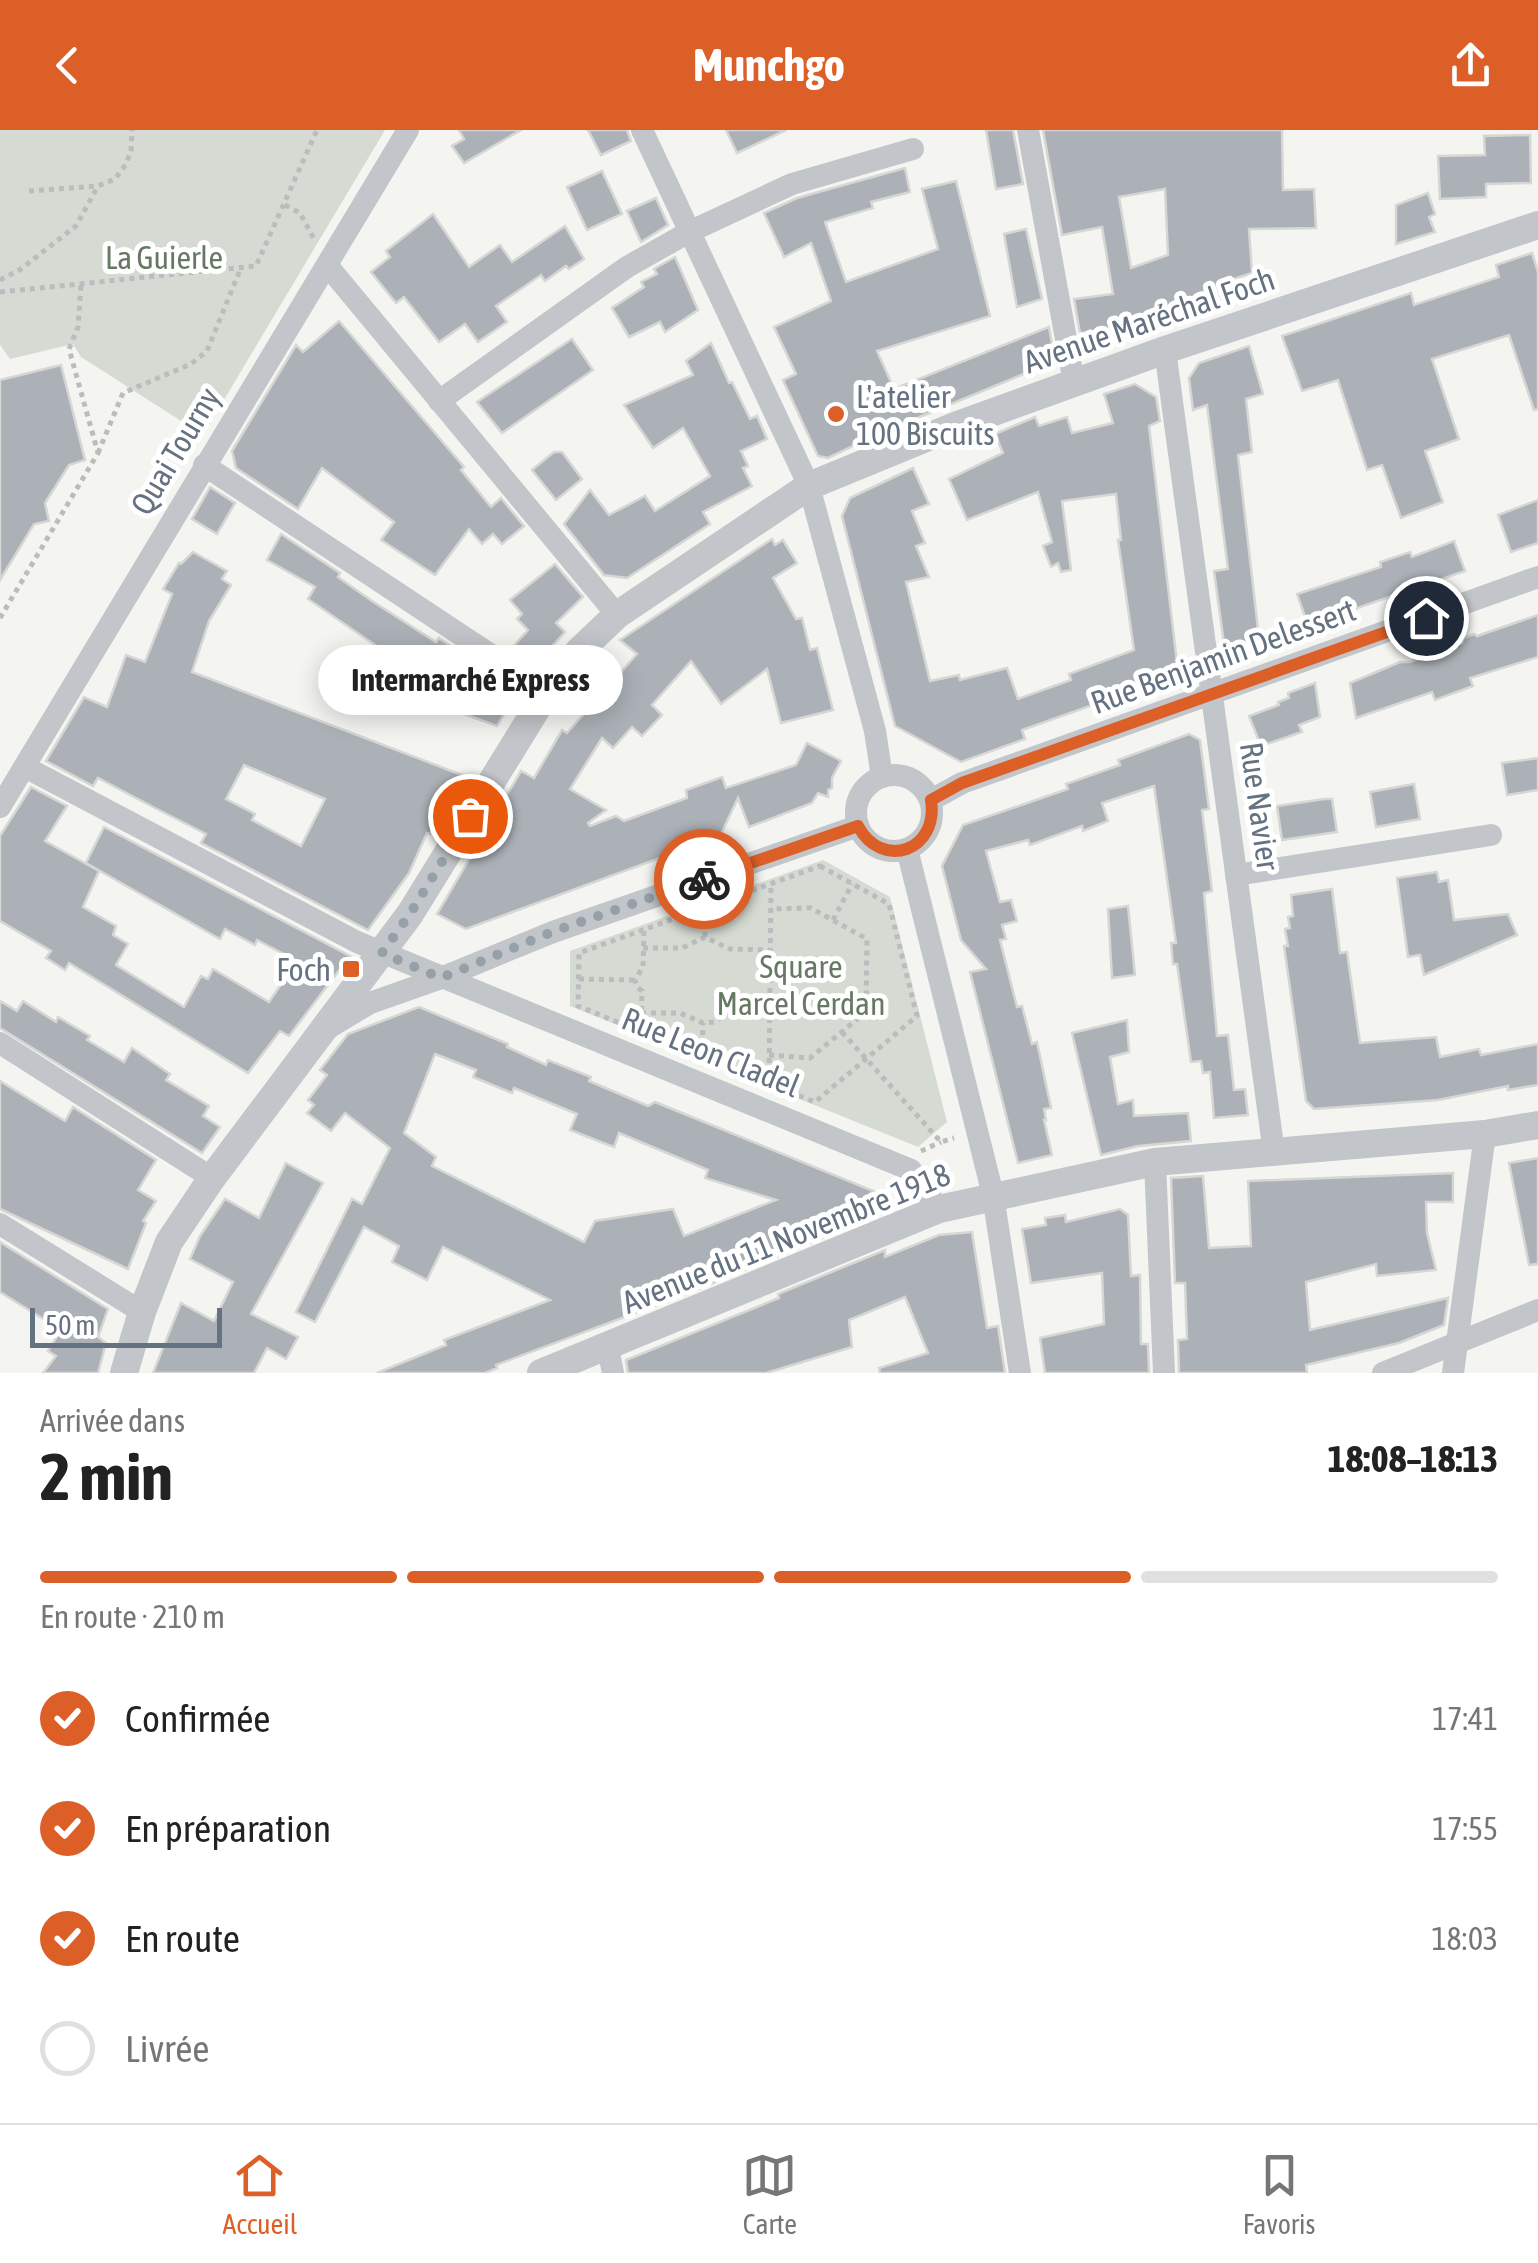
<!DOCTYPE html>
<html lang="fr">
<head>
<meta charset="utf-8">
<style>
	body { margin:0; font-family:"Asap Condensed",sans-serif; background:#f2f2f2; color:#222; height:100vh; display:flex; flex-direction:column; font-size:38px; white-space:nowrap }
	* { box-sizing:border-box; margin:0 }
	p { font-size:32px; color:#767676 }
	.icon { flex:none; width:55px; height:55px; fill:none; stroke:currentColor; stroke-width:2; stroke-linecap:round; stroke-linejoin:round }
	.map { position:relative; height:1243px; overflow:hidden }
	.sheet { display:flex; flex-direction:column; background:#fff; flex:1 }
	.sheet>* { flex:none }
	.scale { position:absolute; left:30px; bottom:25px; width:192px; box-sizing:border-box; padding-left:10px; border:5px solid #647281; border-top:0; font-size:28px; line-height:35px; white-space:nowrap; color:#647281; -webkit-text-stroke:8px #fff; paint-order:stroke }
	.pin { position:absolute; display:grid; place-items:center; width:85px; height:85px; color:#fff; margin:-42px; border:5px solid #fff; border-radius:50%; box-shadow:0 2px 10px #0007 }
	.courier { position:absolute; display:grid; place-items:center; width:100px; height:100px; margin:-50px; border:8px solid #dd5f28; border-radius:50%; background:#fff; color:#222; box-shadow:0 2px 12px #0007 }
	.bubble { position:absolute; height:70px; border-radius:35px; background:#fff; box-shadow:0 5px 25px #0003; font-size:32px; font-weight:700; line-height:70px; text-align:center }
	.headline em { font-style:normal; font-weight:700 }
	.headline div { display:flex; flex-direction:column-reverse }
	.headline { display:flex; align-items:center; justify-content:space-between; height:170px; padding:0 40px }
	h1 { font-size:65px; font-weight:700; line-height:75px }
	.bar { display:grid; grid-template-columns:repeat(4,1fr); gap:15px 10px; align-content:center; height:120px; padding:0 40px }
	.bar i { height:12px; border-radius:8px; background:#e0e0e0 }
	.bar .selected { background:#dd5f28 }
	.bar p { grid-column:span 4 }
	ol { padding:0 40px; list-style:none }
	li { display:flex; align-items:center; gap:30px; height:110px }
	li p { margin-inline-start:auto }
	li .icon { padding:10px; border-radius:50%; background:#dd5f28; color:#fff; stroke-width:4 }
	li:last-child { color:#767676 }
	li i { width:55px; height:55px; border:5px solid #e0e0e0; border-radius:50% }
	header { display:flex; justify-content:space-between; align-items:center; height:130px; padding:0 40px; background:#dd5f28; color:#fff; font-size:45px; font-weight:700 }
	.menu { display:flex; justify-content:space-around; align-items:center; height:140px; border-top:2px solid #e0e0e0; background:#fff; font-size:28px; color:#767676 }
	.menu a { display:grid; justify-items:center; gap:5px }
	.menu .selected { color:#dd5f28 }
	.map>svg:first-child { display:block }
	.green { fill:#d5dbd2 }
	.building { fill:#abb1b7; stroke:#d6d6d4; stroke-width:2.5; fill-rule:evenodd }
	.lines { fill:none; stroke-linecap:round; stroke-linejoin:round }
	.path { stroke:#babcbe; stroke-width:5; stroke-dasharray:5 5; stroke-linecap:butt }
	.minor { stroke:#c2c5c9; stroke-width:22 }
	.tertiary { stroke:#c2c5c9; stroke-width:28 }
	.done { stroke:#96a0a8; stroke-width:10; stroke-dasharray:0 18 }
	.route { stroke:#dd5f28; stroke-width:12 }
	.poi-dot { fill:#dd5f28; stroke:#fff; stroke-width:4 }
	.labels { text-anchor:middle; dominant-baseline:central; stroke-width:10; stroke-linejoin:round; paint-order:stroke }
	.park-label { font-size:32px; fill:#667963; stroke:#fff }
	.street-label { font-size:32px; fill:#647281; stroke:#fff }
	.poi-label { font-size:32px; fill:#647281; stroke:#fff; text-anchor:start }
</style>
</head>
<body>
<header><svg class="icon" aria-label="back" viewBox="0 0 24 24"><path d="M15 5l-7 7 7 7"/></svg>Munchgo<svg class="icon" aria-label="share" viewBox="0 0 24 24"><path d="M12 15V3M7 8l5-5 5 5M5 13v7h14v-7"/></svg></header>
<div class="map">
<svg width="1538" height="1243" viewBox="0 0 1538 1243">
	<rect width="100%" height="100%" fill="#f4f5f1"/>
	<!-- green -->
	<g class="green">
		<path d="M 0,0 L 385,0 L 203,305 L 81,227 L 73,214 L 10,229 L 0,215 Z"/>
		<path d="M 823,730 L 890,767 L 947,992 L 918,1017 L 570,876 L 570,821 Z"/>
	</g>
	<!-- building -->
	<g class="building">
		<path d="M 459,0 L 521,0 L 464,33 L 452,16 L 464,9 Z"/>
		<path d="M 588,0 L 627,0 L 631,11 L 601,25 Z"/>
		<path d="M 726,0 L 786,0 L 737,23 Z"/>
		<path d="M 986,0 L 1013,0 L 1023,54 L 996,59 Z"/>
		<path d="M 1043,0 L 1282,0 L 1283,60 L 1314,59 L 1316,98 L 1249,99 L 1252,143 L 1230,150 L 1235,169 L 1120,209 L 1118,199 L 1080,203 L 1074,169 L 1113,164 L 1102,97 L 1062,105 ZM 1165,59 L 1168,125 L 1131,138 L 1119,67 Z"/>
		<path d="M 1530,5 L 1531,53 L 1486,54 L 1486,67 L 1440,69 L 1438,26 L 1485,25 L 1484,6 Z"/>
		<path d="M 905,38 L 910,62 L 871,72 L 873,78 L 825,92 L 846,152 L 938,119 L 922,59 L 956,51 L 990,186 L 877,221 L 894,259 L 1049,197 L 1055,231 L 876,305 L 828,328 L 818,326 L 783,250 L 796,244 L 774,197 L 831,171 L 811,113 L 784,127 L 764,83 L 797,68 Z"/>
		<path d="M 602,41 L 622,84 L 587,100 L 567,57 Z"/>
		<path d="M 1428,63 L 1435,84 L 1429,87 L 1435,102 L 1396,114 L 1396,75 Z"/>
		<path d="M 656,68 L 668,95 L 641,112 L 627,81 Z"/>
		<path d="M 433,84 L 469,137 L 500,115 L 512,132 L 565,96 L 584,129 L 569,139 L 566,136 L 545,151 L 541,145 L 496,176 L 507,192 L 478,212 L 465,194 L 439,212 L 404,167 L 396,173 L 371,142 L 390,127 L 386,121 Z"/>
		<path d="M 1026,99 L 1042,169 L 1017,177 L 1004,104 Z"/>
		<path d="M 1532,123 L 1538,142 L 1538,279 L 1534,280 L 1509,205 L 1432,229 L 1459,309 L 1425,321 L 1443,372 L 1401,388 L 1382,335 L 1367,340 L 1338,250 L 1302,261 L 1282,206 L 1411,163 L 1414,175 L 1499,147 L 1496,135 Z"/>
		<path d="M 675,127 L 698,180 L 665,202 L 660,192 L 629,207 L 612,178 L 644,157 L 641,152 L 657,144 L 654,139 Z"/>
		<path d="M 339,191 L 464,337 L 461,340 L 491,377 L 501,368 L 524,396 L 502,414 L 493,404 L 482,414 L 469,399 L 435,445 L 381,410 L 394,392 L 322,338 L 298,379 L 236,338 L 232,321 L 296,215 L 303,222 Z"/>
		<path d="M 572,209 L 593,240 L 502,303 L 477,272 Z"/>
		<path d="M 711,213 L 729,253 L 732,252 L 750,289 L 757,286 L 767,309 L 741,321 L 748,336 L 743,338 L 752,356 L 703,382 L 710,394 L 627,448 L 604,445 L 564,394 L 590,360 L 609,385 L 645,366 L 655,381 L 710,346 L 683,298 L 653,318 L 624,275 L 693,245 L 686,231 Z"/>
		<path d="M 1249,216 L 1263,264 L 1246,269 L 1252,322 L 1238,325 L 1260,517 L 1225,521 L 1214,441 L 1228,439 L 1207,275 L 1193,280 L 1189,248 L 1199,233 Z"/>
		<path d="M 61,235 L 85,330 L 69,335 L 45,373 L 49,391 L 34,394 L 0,450 L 0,250 Z"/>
		<path d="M 1135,254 L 1156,267 L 1160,291 L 1149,296 L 1177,533 L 1169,548 L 1022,600 L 1025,609 L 961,632 L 895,596 L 842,386 L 850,368 L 913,338 L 929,374 L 912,381 L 925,413 L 916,416 L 929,447 L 906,452 L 930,551 L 959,545 L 960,550 L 1007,538 L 1018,569 L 1071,550 L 1069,544 L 1134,520 L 1118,410 L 1121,410 L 1116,364 L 1062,371 L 1071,440 L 1061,442 L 1058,433 L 1051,437 L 1043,416 L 1052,412 L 1038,362 L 967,390 L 949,349 L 1003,323 L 995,304 L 1035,287 L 1039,296 L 1067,287 L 1072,303 L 1113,293 L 1104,264 Z"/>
		<path d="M 554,322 L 562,322 L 582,349 L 556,370 L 532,340 Z"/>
		<path d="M 210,357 L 235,373 L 217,404 L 192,389 Z"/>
		<path d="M 1538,370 L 1538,413 L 1511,422 L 1498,385 Z"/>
		<path d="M 281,404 L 340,443 L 338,447 L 372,471 L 436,512 L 439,508 L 518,561 L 497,596 L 428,571 L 436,557 L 308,469 L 315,457 L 267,430 Z"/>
		<path d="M 772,409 L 775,415 L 783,410 L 797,433 L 773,448 L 796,489 L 802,488 L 810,520 L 817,518 L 833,580 L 781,593 L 767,539 L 721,574 L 691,531 L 652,575 L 662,585 L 642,606 L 632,597 L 613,618 L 602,608 L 570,659 L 606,680 L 588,693 L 590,696 L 616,686 L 624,691 L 687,668 L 686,660 L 722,647 L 726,658 L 796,635 L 807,613 L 841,631 L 832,648 L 832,658 L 828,660 L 828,667 L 818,663 L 812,673 L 749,697 L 738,668 L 720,706 L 466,799 L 437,784 L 521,641 L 534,648 L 562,600 L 567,603 L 637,524 L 620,510 Z"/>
		<path d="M 1454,411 L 1465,441 L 1308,495 L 1297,464 L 1381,437 L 1380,432 L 1410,422 L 1412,427 Z"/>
		<path d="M 193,422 L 227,441 L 222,449 L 231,455 L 209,491 L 192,542 L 462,645 L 447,678 L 444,676 L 430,704 L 427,703 L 409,743 L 368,800 L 201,713 L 206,704 L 155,678 L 98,648 L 93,656 L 46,631 L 84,567 L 107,577 L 126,525 L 145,532 L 172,464 L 163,459 L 179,433 L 181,434 ZM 244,635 L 325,669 L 301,716 L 252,690 L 255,684 L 226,669 Z"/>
		<path d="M 555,434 L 583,467 L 556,493 L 565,502 L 534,536 L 510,520 L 528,500 L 517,489 L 522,484 L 510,470 Z"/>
		<path d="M 1538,485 L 1538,527 L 1470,548 L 1473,556 L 1435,570 L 1432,562 L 1356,588 L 1350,553 L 1400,532 L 1410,532 L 1462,513 L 1464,508 L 1474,504 L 1477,506 Z"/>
		<path d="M 1315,553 L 1320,587 L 1299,595 L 1302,602 L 1261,616 L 1249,586 L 1279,575 L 1278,572 L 1289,568 L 1288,563 Z"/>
		<path d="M 1189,604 L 1200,610 L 1209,679 L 1202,680 L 1212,761 L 1204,763 L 1217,906 L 1228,905 L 1234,960 L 1245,959 L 1248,985 L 1214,988 L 1210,942 L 1203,943 L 1201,931 L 1191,932 L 1177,834 L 1173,834 L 1171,813 L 1176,813 L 1154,656 L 1102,673 L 1108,691 L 1083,701 L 1082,696 L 1030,715 L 1028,710 L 986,721 L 1000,772 L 1011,770 L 1017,791 L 1002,795 L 1006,809 L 1000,810 L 1017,877 L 1022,876 L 1032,914 L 1037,912 L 1051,978 L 1044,979 L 1046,990 L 1044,990 L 1052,1025 L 1018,1033 L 970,842 L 986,839 L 961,810 L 942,736 L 963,695 L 1068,659 L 1066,654 L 1120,635 L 1118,630 Z"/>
		<path d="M 1538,628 L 1538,660 L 1507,665 L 1502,633 Z"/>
		<path d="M 1414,654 L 1420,689 L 1376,697 L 1370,662 Z"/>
		<path d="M 31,657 L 67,676 L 45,711 L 99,741 L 83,777 L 116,796 L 113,805 L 128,814 L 116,835 L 184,877 L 201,846 L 208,849 L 213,839 L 269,872 L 297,831 L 257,810 L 255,815 L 225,799 L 220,809 L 86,733 L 104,697 L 350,826 L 289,906 L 280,901 L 248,943 L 69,833 L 65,840 L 46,828 L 51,821 L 0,791 L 0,706 Z"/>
		<path d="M 1324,669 L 1332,669 L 1337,702 L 1282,710 L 1277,676 Z"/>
		<path d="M 1437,742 L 1439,752 L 1448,750 L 1454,790 L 1508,784 L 1517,805 L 1424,845 L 1420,825 L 1408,827 L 1397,748 Z"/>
		<path d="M 1332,759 L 1340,823 L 1347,822 L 1360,913 L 1436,907 L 1440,927 L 1479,919 L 1481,925 L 1538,914 L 1538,955 L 1508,960 L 1508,956 L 1438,970 L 1314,979 L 1306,971 L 1284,816 L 1288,816 L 1285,799 L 1290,798 L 1288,787 L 1293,786 L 1291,765 Z"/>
		<path d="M 1128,776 L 1135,845 L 1112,848 L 1108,779 Z"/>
		<path d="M 0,871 L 17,881 L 23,871 L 56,892 L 58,887 L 90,906 L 87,910 L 124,932 L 132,918 L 170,944 L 166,950 L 209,976 L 203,986 L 220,997 L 202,1023 L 0,898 Z"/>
		<path d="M 419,877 L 508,914 L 507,917 L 546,935 L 548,930 L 591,947 L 589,951 L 648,976 L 655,972 L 888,1067 L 888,1081 L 681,1166 L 496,1235 L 497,1238 L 485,1243 L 377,1243 L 446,1215 L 444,1210 L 550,1170 L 443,1117 L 427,1150 L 392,1132 L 399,1116 L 364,1097 L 315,1192 L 296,1182 L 352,1069 L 362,1074 L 390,1018 L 345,983 L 331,1001 L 307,983 L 314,975 L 308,970 L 327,945 L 320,940 L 348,904 ZM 435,924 L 476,940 L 473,947 L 512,963 L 514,958 L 577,984 L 570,1000 L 614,1017 L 619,1003 L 708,1040 L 705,1048 L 776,1070 L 684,1106 L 673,1079 L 595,1091 L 584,1112 L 432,1036 L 436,1027 L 404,1003 Z"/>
		<path d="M 1127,890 L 1129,922 L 1110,927 L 1118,974 L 1133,970 L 1134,986 L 1188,983 L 1191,1011 L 1138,1016 L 1101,1025 L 1072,903 Z"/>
		<path d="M 0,951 L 65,991 L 73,977 L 156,1030 L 138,1060 L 156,1071 L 143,1091 L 146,1093 L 128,1139 L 0,1079 Z"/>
		<path d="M 1538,1028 L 1538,1134 L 1529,1135 L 1509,1033 Z"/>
		<path d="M 286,1033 L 323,1053 L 251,1184 L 298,1207 L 286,1229 L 267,1218 L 254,1243 L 153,1243 L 181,1173 L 214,1191 L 233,1152 L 190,1129 L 200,1106 L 225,1069 L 259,1088 Z"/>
		<path d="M 1453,1043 L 1453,1072 L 1426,1072 L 1427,1103 L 1436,1140 L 1377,1146 L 1376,1134 L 1306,1152 L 1310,1200 L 1448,1168 L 1444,1195 L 1399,1213 L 1306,1235 L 1307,1243 L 1179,1243 L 1178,1210 L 1187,1209 L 1185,1153 L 1175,1153 L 1171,1048 L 1203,1046 L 1209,1118 L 1251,1116 L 1248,1051 Z"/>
		<path d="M 1120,1079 L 1128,1085 L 1131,1146 L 1140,1145 L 1141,1214 L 1148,1214 L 1149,1243 L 1045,1243 L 1040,1208 L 1104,1194 L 1102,1143 L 1031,1153 L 1022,1099 L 1046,1095 L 1045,1088 L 1065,1085 L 1066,1092 Z"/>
		<path d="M 972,1102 L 987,1198 L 998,1196 L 1005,1243 L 880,1243 L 879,1238 L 928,1223 L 905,1167 L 849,1190 L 852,1217 L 766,1243 L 628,1243 L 626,1230 L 779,1168 L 778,1164 L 885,1120 L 885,1127 L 939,1105 Z"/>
		<path d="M 0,1112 L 108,1179 L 98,1207 L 106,1213 L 98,1243 L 43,1243 L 56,1226 L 48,1221 L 61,1200 L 0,1162 Z"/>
	</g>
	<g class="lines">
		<!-- path -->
		<g class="path">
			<path d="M 29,61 L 98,56"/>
			<path d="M 285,75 L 300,83 L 314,109"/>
			<path d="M 0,150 L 21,139 L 76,96 L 98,56 L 115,49 L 126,34 L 131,21 L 132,0"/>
			<path d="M 0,162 L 256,136 L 317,0"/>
			<path d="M 98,323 L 123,263 L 191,234 L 207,221 L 240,140"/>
			<path d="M 0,488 L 98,323 L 69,219 L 78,197 L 81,155"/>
			<path d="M 820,736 L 889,774 L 917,886 L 815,972 L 578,876 L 579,823 Z"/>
			<path d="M 833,790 L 852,754"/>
			<path d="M 705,807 L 705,777"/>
			<path d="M 643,818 L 682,818 L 705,807 L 730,819 L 769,820"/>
			<path d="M 579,849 L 635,850"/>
			<path d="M 641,883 L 680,883 L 703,893 L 714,892 L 727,884 L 769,885"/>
			<path d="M 641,901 L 642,861 L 637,857 L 635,850 L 643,837 L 644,800"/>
			<path d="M 842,902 L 941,1012 L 954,1008"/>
			<path d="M 702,925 L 703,893"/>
			<path d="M 769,925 L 810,928 L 866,882 L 867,809 L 811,778 L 771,779"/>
			<path d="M 769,953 L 771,754"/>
			<path d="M 921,1021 L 941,1012"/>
		</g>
		<!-- minor -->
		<g class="minor">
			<path d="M 642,0 L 809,356 L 875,601 L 882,647"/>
			<path d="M 1028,0 L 1074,253"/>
			<path d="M 327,135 L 617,485"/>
			<path d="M 1165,220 L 1274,1023"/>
			<path d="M 439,271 L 627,137 L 689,102 L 792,54 L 913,19"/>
			<path d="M 204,335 L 547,562"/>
			<path d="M 25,637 L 357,812 L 911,1040 L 939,1079"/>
			<circle cx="894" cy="683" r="38"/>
			<path d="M 931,670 L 962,653 L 1538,447"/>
			<path d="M 0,677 L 408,0"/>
			<path d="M 907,719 L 993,1065 L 1020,1243"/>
			<path d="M 1236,745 L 1491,705"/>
			<path d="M 330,897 L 370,873 L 441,848 L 553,802 L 858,696"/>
			<path d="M 0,913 L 212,1048"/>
			<path d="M 1155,1032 L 1164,1243"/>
			<path d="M 0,1094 L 142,1182"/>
			<path d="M 608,1218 L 613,1243"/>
			<path d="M 1383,1243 L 1538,1180"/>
			<path d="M 1453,1243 L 1485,1004"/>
		</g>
		<!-- tertiary -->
		<g class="tertiary">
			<path d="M 124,1243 L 142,1182 L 169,1112 L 212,1048 L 410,784 L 547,562 L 578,522 L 617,485 L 809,356 L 955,296 L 1165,220 L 1538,95"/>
			<path d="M 541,1243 L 939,1079 L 1155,1032 L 1485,1004 L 1538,995"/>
		</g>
	</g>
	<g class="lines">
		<!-- done -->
		<path class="done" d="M 470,686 L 410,784 L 382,823 L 441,848 L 552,802 L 704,749"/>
		<!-- route -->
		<path class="route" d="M 704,749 L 858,696 C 882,741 939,721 931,670 L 962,653 L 1426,488"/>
	</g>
	<!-- markers -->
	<g class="poi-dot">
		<circle cx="836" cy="284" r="10"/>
		<rect x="341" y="829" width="20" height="20" rx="5"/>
	</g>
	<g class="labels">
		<!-- park labels -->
		<g class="park-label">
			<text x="164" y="127">La Guierle</text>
			<text x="801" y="836">Square<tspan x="801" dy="37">Marcel Cerdan</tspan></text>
		</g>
		<!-- street labels -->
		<g class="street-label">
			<text transform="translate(1149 190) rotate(-19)">Avenue Maréchal Foch</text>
			<text transform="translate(175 321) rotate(-59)">Quai Tourny</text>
			<text transform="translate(1223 526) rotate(-20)">Rue Benjamin Delessert</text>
			<text transform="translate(1260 676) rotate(82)">Rue Navier</text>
			<text transform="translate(711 922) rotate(22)">Rue Leon Cladel</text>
			<text transform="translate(786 1108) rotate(-22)">Avenue du 11 Novembre 1918</text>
		</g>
		<!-- poi labels -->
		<g class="poi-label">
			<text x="856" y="266">L'atelier<tspan x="856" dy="37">100 Biscuits</tspan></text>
			<text x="331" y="839" text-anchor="end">Foch</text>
		</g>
	</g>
</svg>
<div class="scale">50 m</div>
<div class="pin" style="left:470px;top:686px;background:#ea580c"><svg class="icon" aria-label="bag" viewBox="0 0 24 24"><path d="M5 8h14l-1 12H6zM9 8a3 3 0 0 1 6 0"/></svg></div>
<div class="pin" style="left:1426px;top:488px;background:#1f2937"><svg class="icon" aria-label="home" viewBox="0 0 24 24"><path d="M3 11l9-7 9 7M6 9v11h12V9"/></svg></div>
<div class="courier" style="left:704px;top:749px"><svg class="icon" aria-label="bike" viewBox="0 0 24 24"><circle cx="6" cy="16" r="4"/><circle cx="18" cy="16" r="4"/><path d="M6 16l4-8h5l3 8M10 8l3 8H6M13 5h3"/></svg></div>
<div class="bubble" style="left:318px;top:515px;width:305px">Intermarché Express</div>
</div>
<section class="sheet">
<div class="headline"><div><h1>2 min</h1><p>Arrivée dans</p></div><em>18:08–18:13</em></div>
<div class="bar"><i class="selected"></i><i class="selected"></i><i class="selected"></i><i></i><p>En route · 210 m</p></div>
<ol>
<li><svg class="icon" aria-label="check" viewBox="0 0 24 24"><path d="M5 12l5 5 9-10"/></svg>Confirmée<p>17:41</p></li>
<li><svg class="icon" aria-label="check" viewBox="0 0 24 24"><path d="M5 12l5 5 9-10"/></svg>En préparation<p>17:55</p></li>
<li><svg class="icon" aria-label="check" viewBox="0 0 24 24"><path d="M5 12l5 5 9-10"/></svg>En route<p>18:03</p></li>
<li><i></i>Livrée</li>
</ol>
</section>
<nav class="menu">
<a class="selected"><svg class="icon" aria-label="home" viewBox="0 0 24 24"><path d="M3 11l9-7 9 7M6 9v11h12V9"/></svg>Accueil</a>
<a><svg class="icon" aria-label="map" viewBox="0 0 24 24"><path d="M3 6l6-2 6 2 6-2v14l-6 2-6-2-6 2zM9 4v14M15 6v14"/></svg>Carte</a>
<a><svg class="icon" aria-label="saved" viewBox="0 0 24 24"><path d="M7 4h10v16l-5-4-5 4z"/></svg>Favoris</a>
</nav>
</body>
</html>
